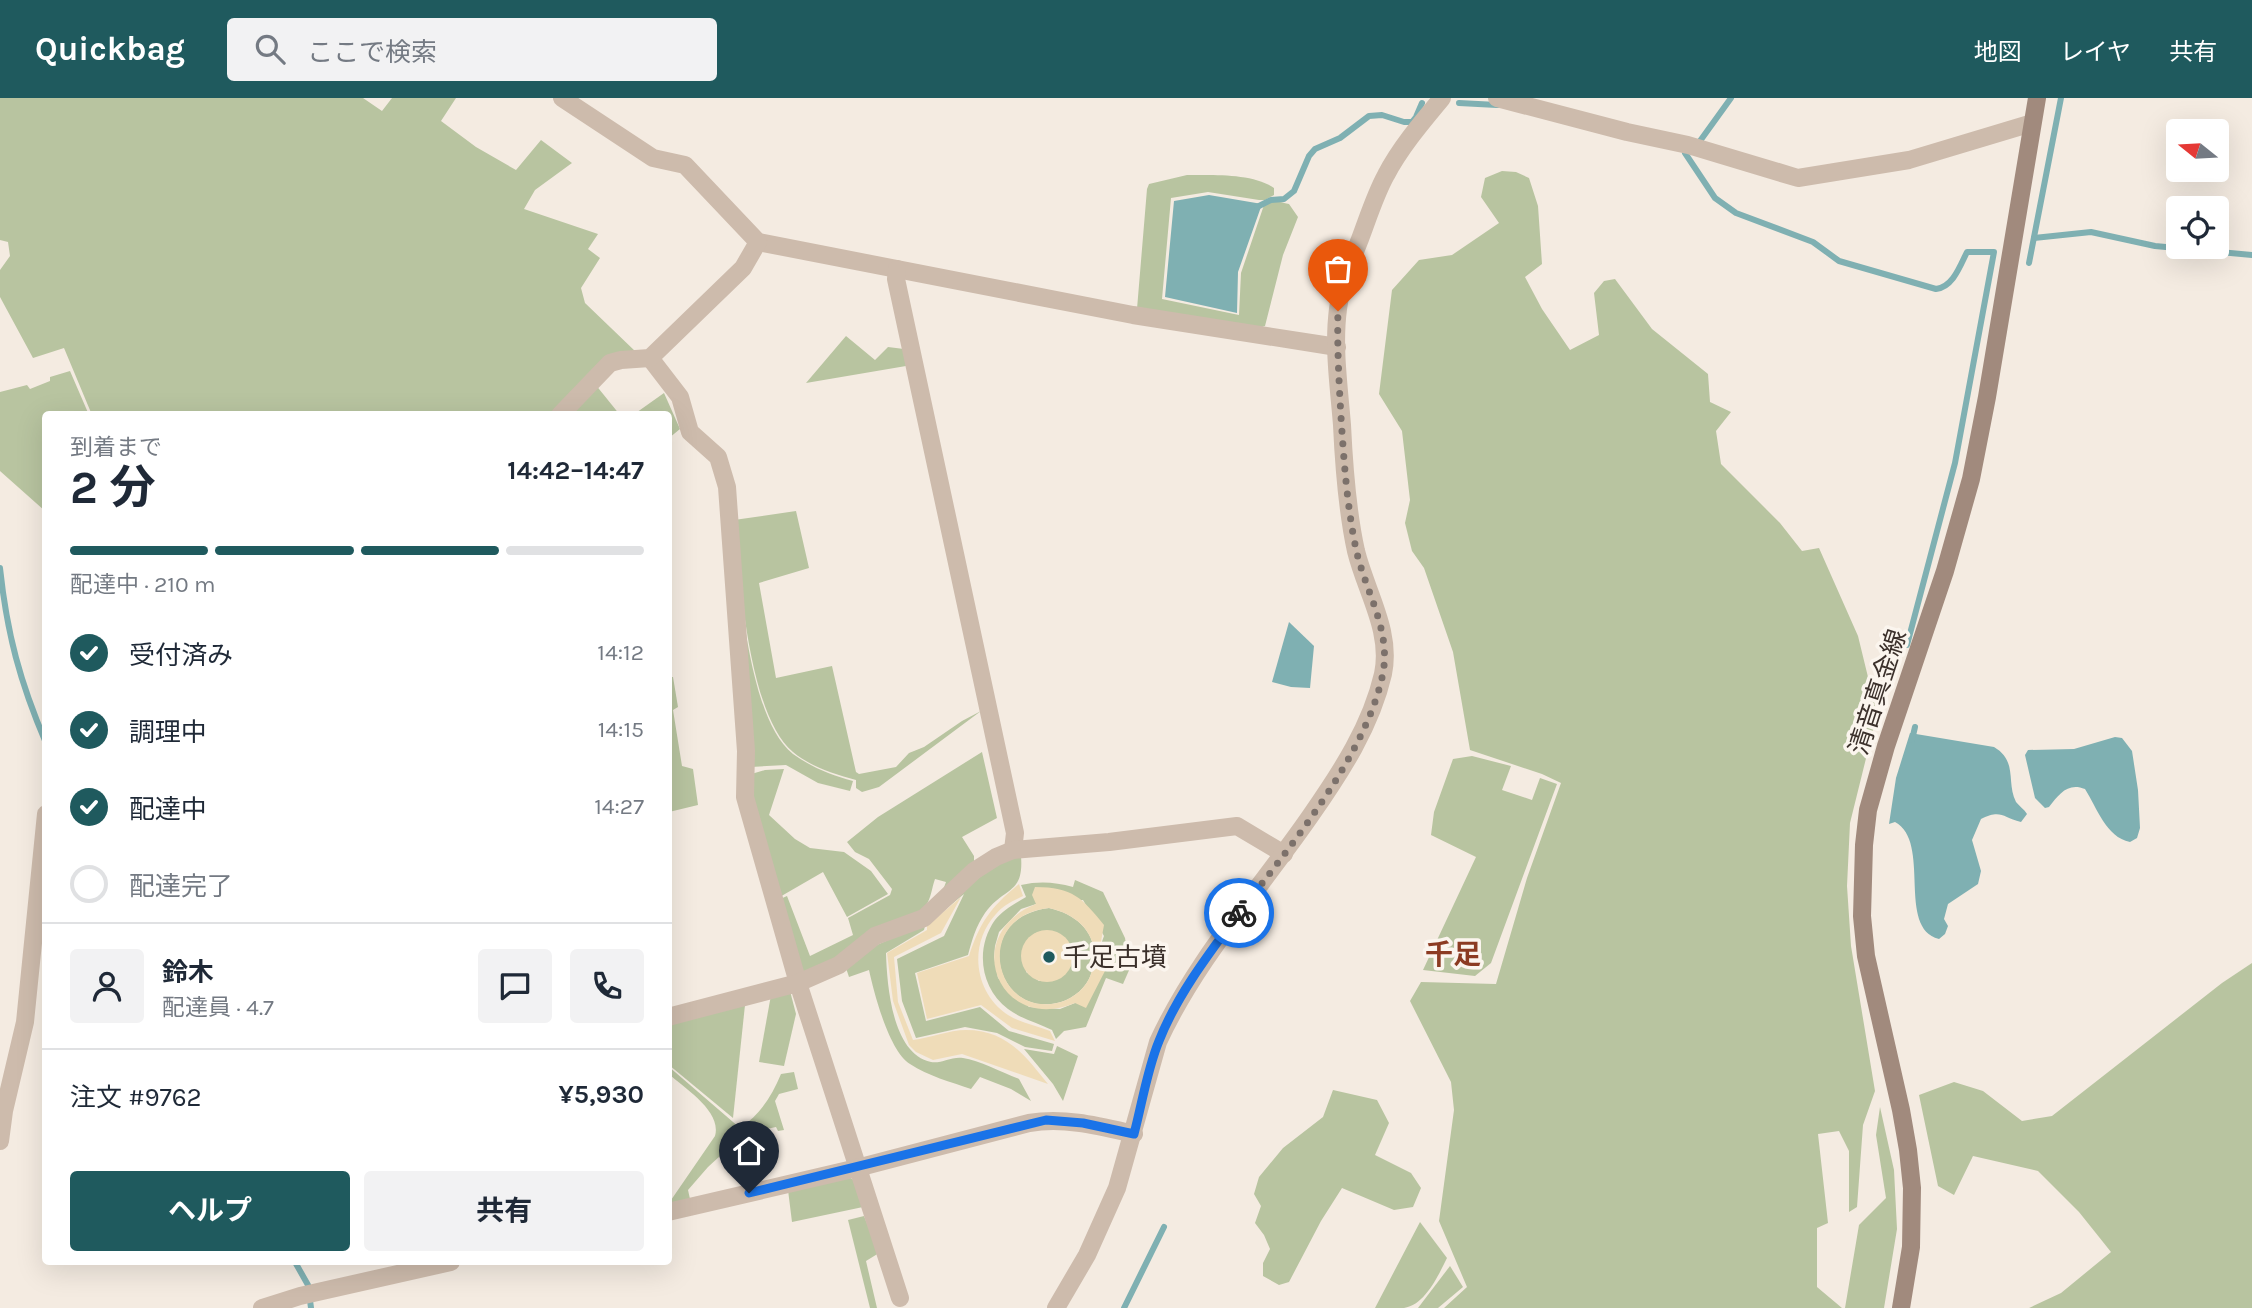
<!DOCTYPE html>
<html lang="ja">
<head>
<meta charset="utf-8">
<style>
	body { margin:0; font-family:Karla,"Noto Sans JP",sans-serif; background:#f2f2f3; color:#1f2937; height:100vh; display:flex; flex-direction:column; font-size:26px; white-space:nowrap }
	* { box-sizing:border-box; margin:0 }
	p { font-size:23px; color:#747a83 }
	.icon { flex:none; width:38px; height:38px; fill:none; stroke:currentColor; stroke-width:2; stroke-linecap:round; stroke-linejoin:round }
	.map { position:relative; flex:1; overflow:hidden }
	.drawer { position:absolute; left:42px; top:313px; width:630px; height:854px; display:flex; flex-direction:column; background:#fff; border-radius:7px; box-shadow:0 7px 28px #0002 }
	.drawer>* { flex:none }
	.needle { width:46px; rotate:288deg }
	.controls { position:absolute; left:2166px; top:21px; display:grid; gap:14px }
	.controls a { display:grid; place-items:center; width:63px; height:63px; border-radius:7px; background:#fff; box-shadow:0 7px 28px #0002; font-size:35px }
	.pin { position:absolute; display:grid; place-items:center; width:60px; height:60px; color:#fff; margin:-72px -30px; border-radius:50% 50% 50% 0; rotate:-45deg; box-shadow:0 0 7px #0007 }
	.pin .icon { rotate:45deg }
	.courier { position:absolute; display:grid; place-items:center; width:70px; height:70px; margin:-35px; border:5px solid #1a73e8; border-radius:50%; background:#fff; color:#222; box-shadow:0 2px 9px #0007 }
	.head em { font-style:normal; font-weight:700 }
	.head div { display:flex; flex-direction:column-reverse }
	.head { display:flex; align-items:center; justify-content:space-between; height:119px; padding:0 28px }
	h1 { font-size:46px; font-weight:700; line-height:52px }
	.bar { display:grid; grid-template-columns:repeat(4,1fr); gap:10px 7px; align-content:center; height:84px; padding:0 28px }
	.bar i { height:9px; border-radius:5px; background:#e0e1e3 }
	.bar .active { background:#1f5a5e }
	.bar p { grid-column:span 4 }
	.line { display:flex; align-items:center; gap:18px; padding:0 28px; border-top:2px solid #e0e1e3 }
	.line div { flex:1 }
	.round { display:grid; place-items:center; flex:none; width:74px; height:74px; border-radius:7px; background:#f2f2f3 }
	ol { padding:0 28px; list-style:none }
	li { display:flex; align-items:center; gap:21px; height:77px }
	li p { margin-inline-start:auto }
	li .icon { padding:7px; border-radius:50%; background:#1f5a5e; color:#fff; stroke-width:4 }
	li:last-child { color:#747a83 }
	li i { width:38px; height:38px; border:4px solid #e0e1e3; border-radius:50% }
	.cta { display:flex; gap:14px; margin-top:auto; padding:14px 28px }
	.cta a { flex:1; height:80px; border-radius:7px; background:#1f5a5e; color:#fff; font-size:28px; font-weight:700; line-height:80px; text-align:center }
	.cta a+a { background:#f2f2f3; color:#1f2937 }
	header { display:flex; align-items:center; gap:42px; box-sizing:border-box; height:98px; padding:0 35px; background:#1f5a5e; color:#fff }
	header strong { font-size:33px }
	nav { display:flex; gap:38px; margin-inline-start:auto; font-size:24px }
	.search { width:490px; height:63px; background:#f2f2f3; display:flex; align-items:center; gap:18px; box-sizing:border-box; padding:0 24px; border-radius:7px; color:#747a83; font-size:26px }
	.map>svg:first-child { display:block }
	.green { fill:#b8c4a0; fill-rule:evenodd }
	.sand { fill:#efdcb8; fill-rule:evenodd }
	.water { fill:#7fb0b2 }
	.lines { fill:none; stroke-linecap:round; stroke-linejoin:round }
	.stream { stroke:#7fb0b2; stroke-width:6 }
	.street { stroke:#cdbbac; stroke-width:18 }
	.secondary { stroke:#a18a7d; stroke-width:18 }
	.done { stroke:#7c716b; stroke-width:7; stroke-dasharray:0 12.6 }
	.route { stroke:#1a73e8; stroke-width:9 }
	.poi-dot { fill:#1f5a5e; stroke:#fbf5ee; stroke-width:2.5 }
	.labels { text-anchor:middle; dominant-baseline:central; stroke-width:7; stroke-linejoin:round; paint-order:stroke }
	.street-label { font-size:26px; fill:#3b302b; stroke:#fbf5ee }
	.poi-label { font-size:26px; fill:#3b302b; stroke:#fbf5ee; text-anchor:start }
	.neighbourhood-label { font-size:28px; font-weight:bold; fill:#8c3b22; stroke:#fbf5ee }
</style>
</head>
<body>
<header>
<strong>Quickbag</strong>
<div class="search"><svg class="icon" aria-label="search" viewBox="0 0 24 24"><circle cx="10" cy="10" r="6"/><path d="M15 15l6 6"/></svg>ここで検索</div>
<nav><a>地図</a><a>レイヤ</a><a>共有</a></nav>
</header>
<div class="map">
<svg width="2252" height="1210" viewBox="0 0 2252 1210">
	<rect width="100%" height="100%" fill="#f4ebe1"/>
	<!-- green -->
	<g class="green">
		<path d="M 0,0 L 363,0 L 382,13 L 392,0 L 456,0 L 441,23 L 476,49 L 516,72 L 541,42 L 572,65 L 535,92 L 524,111 L 598,136 L 588,151 L 600,160 L 581,190 L 585,205 L 636,254 L 552,317 L 92,317 L 64,250 L 33,260 L 0,199 L 0,172 L 10,158 L 8,144 L 0,142 Z"/>
		<path d="M 1502,73 L 1516,74 L 1529,80 L 1538,108 L 1542,166 L 1525,179 L 1542,211 L 1570,252 L 1599,237 L 1594,195 L 1604,183 L 1615,181 L 1652,231 L 1708,276 L 1710,304 L 1731,314 L 1716,333 L 1721,366 L 1780,425 L 1802,453 L 1819,450 L 1858,538 L 1877,616 L 1850,725 L 1847,788 L 1851,848 L 1875,993 L 1863,1027 L 1857,1109 L 1849,1114 L 1849,1053 L 1839,1033 L 1818,1036 L 1828,1125 L 1817,1130 L 1817,1189 L 1842,1210 L 1444,1210 L 1467,1189 L 1439,1123 L 1454,1012 L 1451,984 L 1410,903 L 1421,884 L 1496,886 L 1527,780 L 1561,685 L 1542,676 L 1470,652 L 1453,554 L 1424,470 L 1412,453 L 1405,425 L 1410,402 L 1402,333 L 1379,296 L 1392,192 L 1419,162 L 1452,157 L 1499,125 L 1481,99 L 1485,80 Z"/>
		<path d="M 1187,77 C 1212,77 1253,75 1274,90 L 1274,97 L 1265,102 L 1259,102 L 1208,94 L 1171,100 L 1162,201 L 1239,217 L 1241,175 L 1264,107 C 1272,101 1280,104 1289,106 L 1298,119 L 1283,157 L 1265,228 L 1256,231 L 1137,211 L 1147,91 L 1149,86 Z"/>
		<path d="M 846,238 L 875,262 L 888,249 L 904,251 L 906,268 L 806,285 Z"/>
		<path d="M 70,273 L 89,317 L 46,317 L 45,413 L 0,373 L 0,294 L 27,287 L 30,291 L 50,283 L 50,279 Z"/>
		<path d="M 595,286 L 620,317 L 567,317 Z"/>
		<path d="M 664,295 L 680,331 L 669,340 L 668,317 L 633,317 Z"/>
		<path d="M 796,413 L 809,470 L 759,485 L 776,580 L 832,568 L 856,674 L 859,676 L 896,669 L 909,655 L 924,649 L 962,623 L 981,613 L 879,689 L 862,694 L 856,690 L 856,682 C 834,676 811,669 793,654 C 748,617 740,478 734,422 Z"/>
		<path d="M 744,524 C 750,560 762,632 793,656 C 811,669 831,677 853,683 L 850,693 L 818,685 L 786,667 L 751,669 Z"/>
		<path d="M 669,579 L 673,579 L 678,609 L 673,612 L 682,668 L 693,671 L 698,707 L 669,714 Z"/>
		<path d="M 982,654 L 997,720 L 962,739 L 974,758 L 974,765 L 943,792 L 946,784 L 935,781 C 932,789 931,801 926,807 C 916,821 814,877 800,874 L 778,802 L 787,798 L 810,858 L 853,837 L 848,820 L 890,797 L 892,791 L 869,761 L 855,754 L 847,744 L 878,719 Z"/>
		<path d="M 1472,658 L 1511,668 L 1502,692 L 1532,702 L 1540,680 L 1557,686 L 1491,865 L 1475,878 L 1423,872 L 1476,759 L 1431,737 L 1434,714 L 1453,661 Z"/>
		<path d="M 784,671 L 769,717 L 795,741 L 810,750 L 844,754 L 871,773 L 888,796 L 847,819 L 823,774 L 778,800 L 748,677 L 765,672 Z"/>
		<path d="M 1021,758 C 1024,797 1005,788 985,815 C 976,828 972,842 968,857 L 915,875 L 926,923 L 980,909 L 1009,933 L 1054,946 L 1052,953 L 1025,949 L 997,935 L 965,929 L 916,940 L 902,903 L 897,861 L 944,838 L 964,796 L 925,828 L 924,832 L 886,855 C 887,887 892,956 931,964 C 941,966 952,958 963,960 C 979,962 1003,975 1019,981 L 1031,1003 L 1011,991 L 980,979 L 971,991 C 951,984 928,978 910,966 C 889,953 874,895 869,872 L 849,879 L 846,870 L 872,849 L 907,834 L 996,767 Z"/>
		<path d="M 1075,782 L 1103,794 L 1125,840 L 1130,870 L 1123,886 L 1106,880 L 1086,929 L 1064,933 L 1056,941 L 1052,932 C 1038,925 1021,921 1008,911 C 980,890 975,850 995,822 C 1003,812 1014,806 1026,799 L 1021,787 C 1039,783 1055,784 1073,789 ZM 1083,802 L 1104,838 L 1100,849 L 1101,865 L 1107,869 L 1075,905 L 1060,911 L 1029,909 L 998,880 L 994,859 L 995,848 L 999,834 L 1021,811 L 1036,806 Z"/>
		<path d="M 1049,810 C 1081,817 1103,841 1091,876 C 1087,889 1074,900 1061,904 C 996,923 968,820 1049,810 ZM 1042,833 L 1051,833 L 1072,858 L 1067,873 L 1039,883 L 1026,874 L 1034,836 Z"/>
		<path d="M 2252,865 L 2252,1210 L 2029,1210 L 2061,1195 L 2111,1154 L 2079,1114 L 2038,1073 L 1973,1058 L 1954,1097 L 1938,1088 L 1919,997 L 1954,984 L 1983,993 L 2022,1023 L 2052,1018 L 2222,885 Z"/>
		<path d="M 790,893 L 796,916 L 784,968 L 759,964 L 771,897 Z"/>
		<path d="M 745,907 L 733,1020 L 669,967 L 668,925 Z"/>
		<path d="M 1057,948 L 1078,958 L 1063,1003 L 1053,986 L 1024,951 L 1054,956 Z"/>
		<path d="M 668,968 L 740,1030 C 760,1017 772,998 781,976 L 794,974 L 798,991 L 779,996 L 775,1003 L 784,1032 L 778,1033 L 776,1029 L 744,1036 L 708,1069 L 688,1092 L 690,1101 L 669,1105 L 715,1038 C 722,1013 685,991 669,976 Z"/>
		<path d="M 1333,992 L 1377,1002 L 1389,1025 L 1375,1057 L 1411,1075 L 1421,1090 L 1413,1109 L 1394,1112 L 1342,1090 L 1321,1123 L 1289,1184 L 1279,1187 L 1263,1178 L 1263,1165 L 1270,1151 L 1264,1137 L 1255,1125 L 1261,1108 L 1254,1096 L 1259,1079 L 1283,1050 L 1323,1019 Z"/>
		<path d="M 1880,1009 L 1894,1072 L 1897,1131 L 1884,1210 L 1845,1210 L 1859,1127 L 1886,1100 L 1876,1037 Z"/>
		<path d="M 849,1079 L 855,1083 L 863,1109 L 792,1124 L 788,1092 Z"/>
		<path d="M 864,1118 L 879,1155 L 866,1163 L 877,1210 L 870,1210 L 848,1122 Z"/>
		<path d="M 1420,1124 L 1447,1160 C 1438,1178 1425,1207 1404,1210 C 1394,1210 1384,1210 1375,1210 Z"/>
		<path d="M 1450,1168 L 1463,1189 L 1438,1210 L 1418,1210 Z"/>
	</g>
	<!-- sand -->
	<g class="sand">
		<path d="M 1019,786 L 1023,798 C 1013,803 1003,807 996,816 C 968,846 974,895 1008,917 C 1021,925 1036,927 1050,933 L 1055,943 L 1012,930 L 981,907 L 927,921 L 917,875 L 969,858 C 980,824 991,809 1019,786 Z"/>
		<path d="M 1035,789 C 1073,789 1082,800 1104,827 L 1100,849 L 1101,865 L 1107,869 L 1086,910 L 1075,905 C 998,937 959,836 1036,806 L 1032,797 ZM 1049,810 C 1081,817 1103,841 1091,876 C 1087,889 1074,900 1061,904 C 995,923 970,819 1049,810 Z"/>
		<path d="M 961,799 L 941,835 L 894,859 L 898,904 L 913,942 C 930,940 949,932 966,932 C 1007,932 1025,958 1048,986 L 962,956 L 933,962 L 916,954 L 909,947 L 893,903 L 887,855 L 927,832 L 927,828 Z"/>
		<circle cx="1047" cy="858" r="26"/>
	</g>
	<!-- water -->
	<g class="water">
		<path d="M 1209,97 L 1262,106 L 1238,174 L 1237,215 L 1165,199 L 1174,103 Z"/>
		<path d="M 1289,524 L 1314,548 L 1310,590 L 1291,589 L 1272,584 Z"/>
		<path d="M 1910,635 L 1994,649 C 2018,663 2006,684 2016,704 C 2019,708 2024,711 2027,716 L 2021,724 C 2002,719 2001,711 1981,721 L 1972,742 L 1981,773 L 1978,786 L 1948,806 L 1944,821 L 1948,828 L 1945,836 L 1939,841 C 1896,830 1932,744 1895,724 L 1889,726 L 1896,680 Z"/>
		<path d="M 2115,639 L 2122,640 L 2132,653 L 2138,692 L 2140,730 L 2137,740 L 2130,744 C 2106,739 2097,710 2085,691 C 2068,684 2059,696 2049,709 L 2045,710 L 2035,700 L 2025,657 L 2028,652 L 2074,651 Z"/>
	</g>
	<g class="lines">
		<!-- stream -->
		<g class="stream">
			<path d="M 1459,5 L 1497,7"/>
			<path d="M 1700,43 L 1731,0"/>
			<path d="M 1685,55 L 1715,100 L 1736,115 L 1813,144 L 1839,163 L 1936,191 C 1953,189 1960,168 1967,154 L 1994,154 L 1955,365 L 1907,547"/>
			<path d="M 1257,109 L 1271,102 L 1284,101 L 1294,93 L 1309,58 L 1315,51 L 1340,40 L 1369,18 L 1382,17 L 1404,24 L 1412,24 L 1416,19 L 1422,5"/>
			<path d="M 2034,140 L 2091,134 L 2155,148 L 2252,157"/>
			<path d="M 2029,165 L 2061,0"/>
			<path d="M 0,470 C 7,536 20,584 46,645"/>
			<path d="M 1912,642 L 1915,629"/>
			<path d="M 295,1164 L 308,1187 L 311,1210"/>
			<path d="M 1124,1210 L 1164,1129"/>
		</g>
		<!-- street -->
		<g class="street">
			<path d="M 1497,0 L 1627,34 L 1688,47 L 1798,80 L 1909,62 L 2032,25"/>
			<path d="M 758,144 L 1133,217 L 1337,249"/>
			<path d="M 897,171 L 896,181 L 1015,735 L 1013,752"/>
			<path d="M 650,260 L 680,299 L 690,334 L 718,359 L 727,389 L 746,653 L 745,699 L 798,885 L 900,1200"/>
			<path d="M 560,317 L 610,265 L 621,262 L 650,260 L 743,170 L 758,144 L 685,67 L 653,60 L 562,0"/>
			<path d="M 668,919 L 798,885 L 839,867 L 875,838 L 924,820 L 974,773 L 996,759 L 1013,752 L 1109,744 L 1237,728 L 1284,756"/>
			<path d="M 0,1043 L 4,1013 L 25,924 L 46,716"/>
			<path d="M 668,1114 L 857,1070 L 1029,1025 C 1065,1019 1099,1028 1134,1036"/>
			<path d="M 262,1210 L 300,1198 L 451,1164"/>
			<path d="M 1056,1210 L 1087,1157 L 1117,1090 L 1158,944 C 1196,861 1260,791 1311,717 C 1341,674 1371,628 1383,576 C 1392,533 1366,494 1356,453 C 1347,412 1344,370 1342,327 C 1339,289 1333,249 1338,211 C 1341,187 1351,164 1360,141 C 1368,120 1375,97 1386,77 C 1400,50 1422,24 1442,0"/>
		</g>
		<!-- secondary -->
		<path class="secondary" d="M 1901,1210 L 1911,1149 L 1912,1090 L 1908,1052 L 1901,1012 L 1866,858 L 1862,818 L 1864,747 L 1868,712 L 1886,648 L 1945,473 L 1971,381 L 1987,299 L 2037,0"/>
	</g>
	<g class="lines">
		<!-- done -->
		<path class="done" d="M 1239,815 C 1289,750 1367,656 1383,575 C 1391,531 1365,493 1356,451 C 1347,408 1344,364 1341,319 C 1339,284 1337,249 1338,213"/>
		<!-- route -->
		<path class="route" d="M 749,1095 L 1046,1022 L 1083,1025 L 1134,1036 C 1142,1006 1147,972 1159,943 C 1177,897 1210,854 1239,815"/>
	</g>
	<!-- markers -->
	<circle class="poi-dot" cx="1049" cy="859" r="7"/>
	<g class="labels">
		<!-- street labels -->
		<g class="street-label">
			<text transform="translate(1878 594) rotate(-72)">清音真金線</text>
		</g>
		<!-- poi labels -->
		<g class="poi-label">
			<text x="1063" y="859">千足古墳</text>
		</g>
		<!-- neighbourhood labels -->
		<g class="neighbourhood-label">
			<text x="1453" y="856">千足</text>
		</g>
	</g>
</svg>
<div class="controls">
<a><svg class="needle" viewBox="-14 -14 28 28"><path d="M0-13l5 13h-10z" fill="#e53935"/><path d="M0 13l5-13h-10z" fill="#747a83"/></svg></a>
<a><svg class="icon" aria-label="locate" viewBox="0 0 24 24"><circle cx="12" cy="12" r="6"/><path d="M12 2v4M12 18v4M2 12h4M18 12h4"/></svg></a>
</div>
<div class="pin" style="left:1338px;top:213px;background:#ea580c"><svg class="icon" aria-label="bag" viewBox="0 0 24 24"><path d="M5 8h14l-1 12H6zM9 8a3 3 0 0 1 6 0"/></svg></div>
<div class="pin" style="left:749px;top:1095px;background:#1f2937"><svg class="icon" aria-label="home" viewBox="0 0 24 24"><path d="M3 11l9-7 9 7M6 9v11h12V9"/></svg></div>
<div class="courier" style="left:1239px;top:815px"><svg class="icon" aria-label="bike" viewBox="0 0 24 24"><circle cx="6" cy="16" r="4"/><circle cx="18" cy="16" r="4"/><path d="M6 16l4-8h5l3 8M10 8l3 8H6M13 5h3"/></svg></div>
<section class="drawer">
<div class="head"><div><h1>2 分</h1><p>到着まで</p></div><em>14:42–14:47</em></div>
<div class="bar"><i class="active"></i><i class="active"></i><i class="active"></i><i></i><p>配達中 · 210 m</p></div>
<ol>
<li><svg class="icon" aria-label="check" viewBox="0 0 24 24"><path d="M5 12l5 5 9-10"/></svg>受付済み<p>14:12</p></li>
<li><svg class="icon" aria-label="check" viewBox="0 0 24 24"><path d="M5 12l5 5 9-10"/></svg>調理中<p>14:15</p></li>
<li><svg class="icon" aria-label="check" viewBox="0 0 24 24"><path d="M5 12l5 5 9-10"/></svg>配達中<p>14:27</p></li>
<li><i></i>配達完了</li>
</ol>
<div class="line" style="height:126px"><a class="round"><svg class="icon" aria-label="person" viewBox="0 0 24 24"><circle cx="12" cy="8" r="4"/><path d="M4 21q1-7 8-7t8 7"/></svg></a><div><b>鈴木</b><p>配達員 · 4.7</p></div><a class="round"><svg class="icon" aria-label="chat" viewBox="0 0 24 24"><path d="M4 5h16v11H9l-5 4z"/></svg></a><a class="round"><svg class="icon" aria-label="phone" viewBox="0 0 24 24"><path d="M5 4h4l2 5-3 2q2 4 5 5l2-3 5 2v4C11 20 4 13 5 4z"/></svg></a></div>
<div class="line" style="height:91px"><div>注文 #9762</div><b>¥5,930</b></div>
<div class="cta"><a>ヘルプ</a><a>共有</a></div>
</section>
</div>
</body>
</html>
